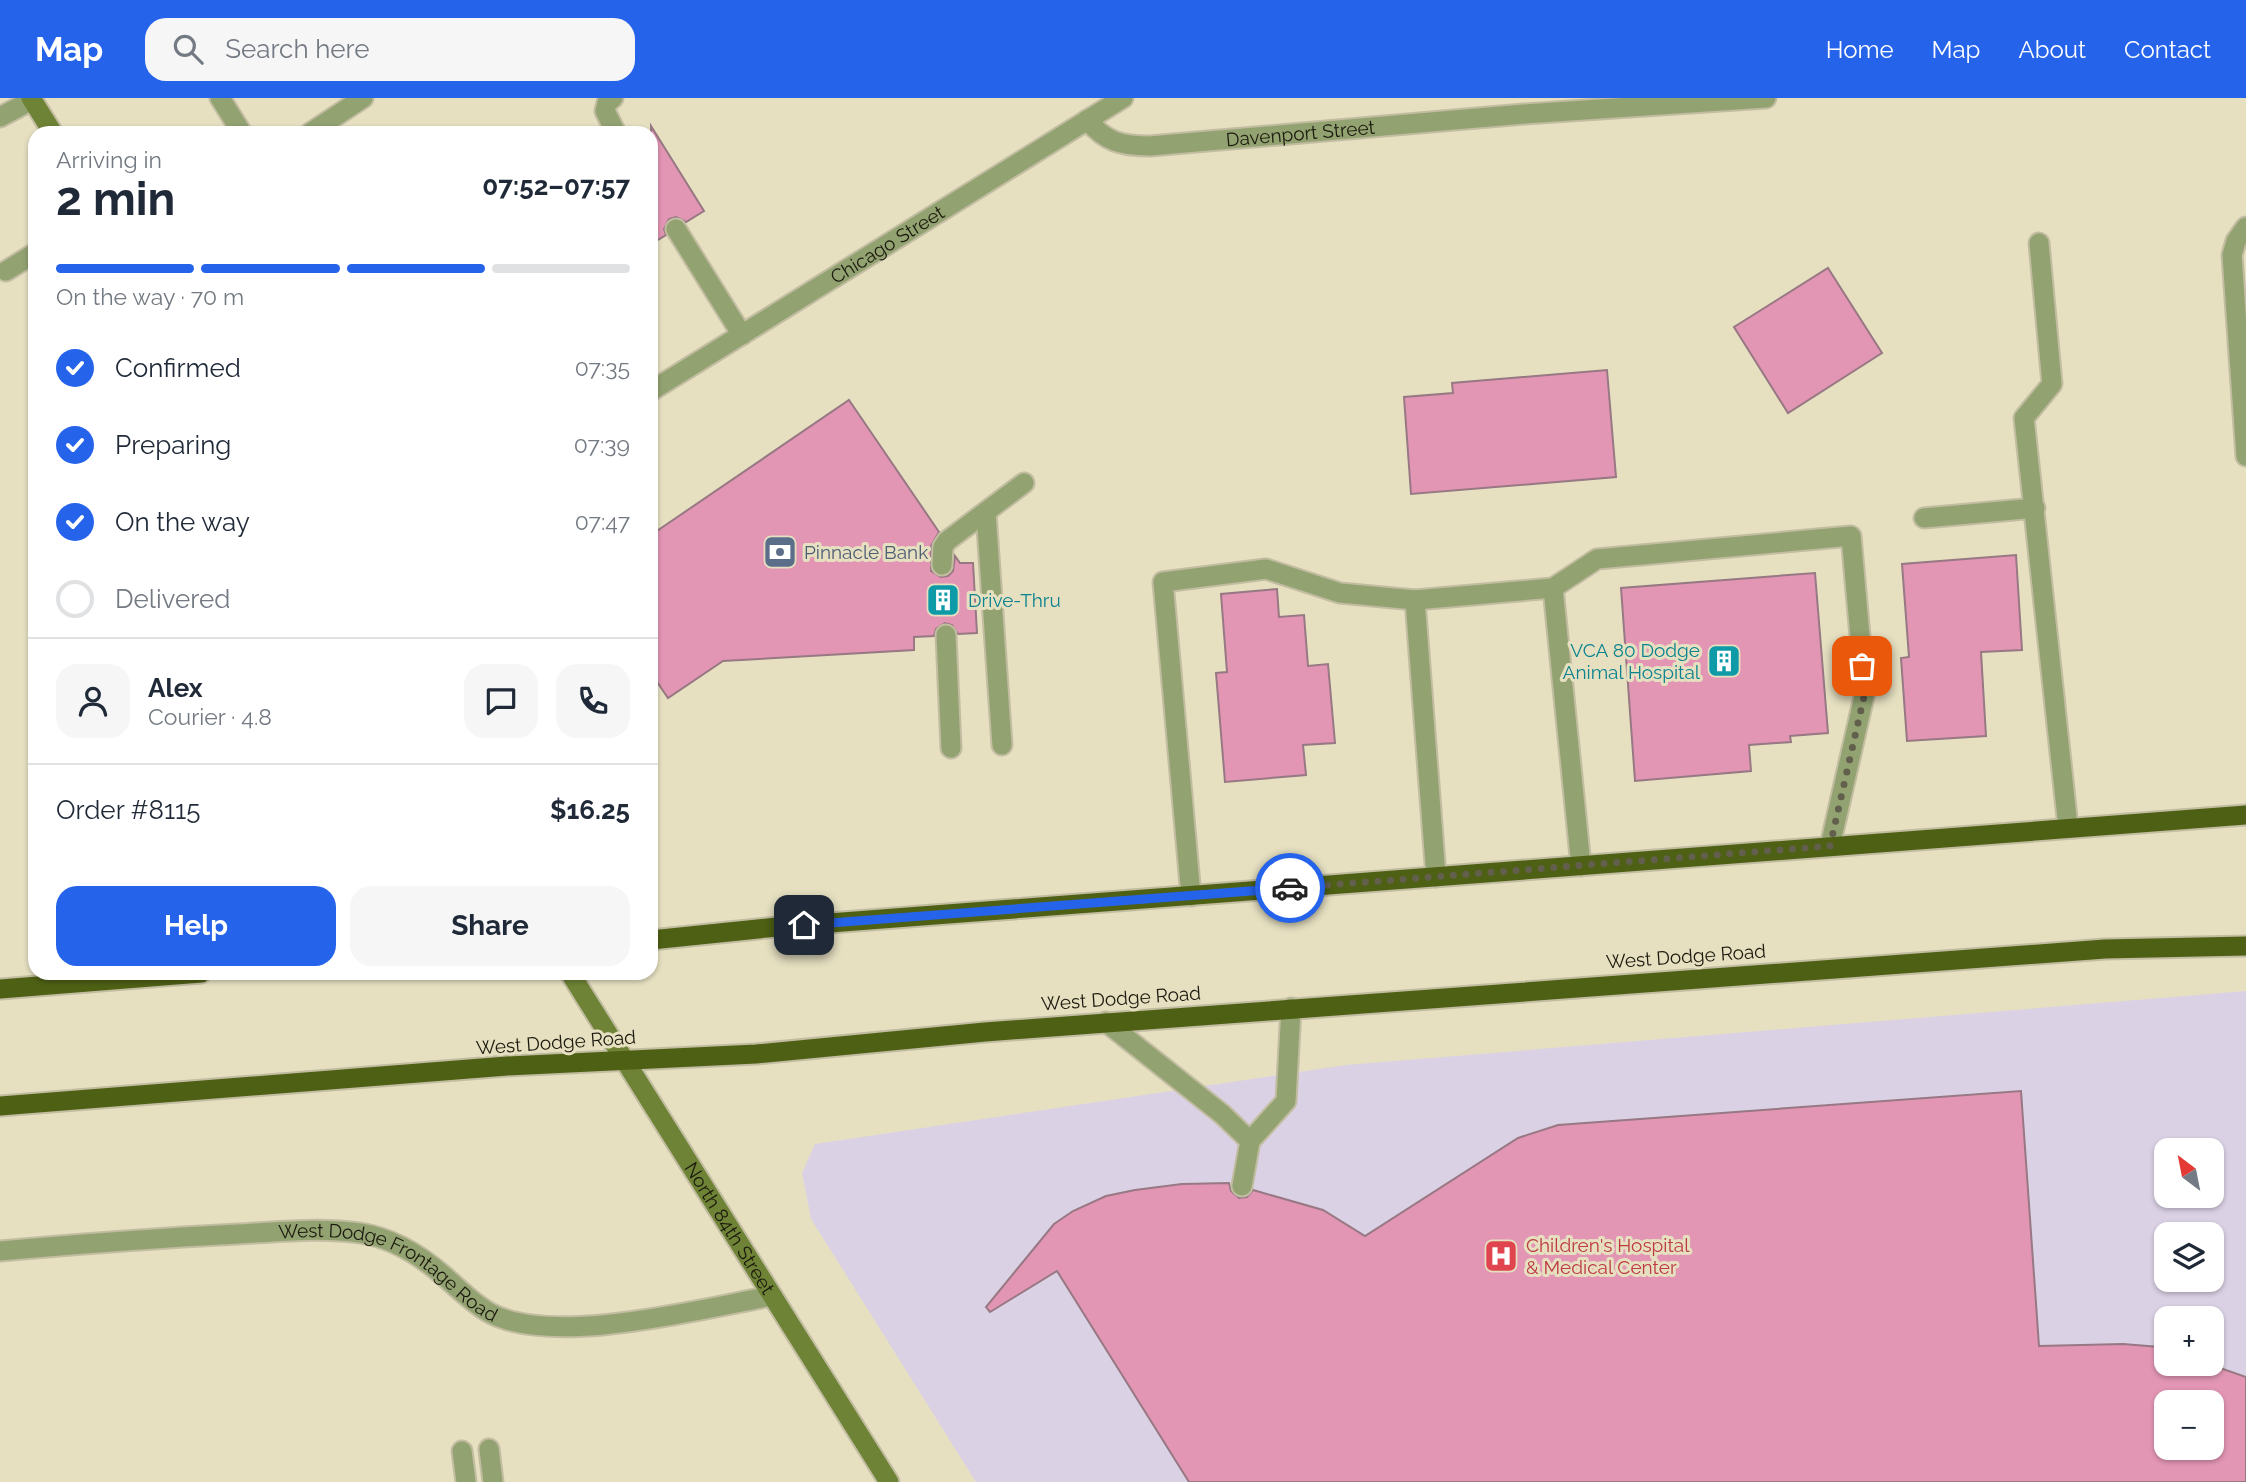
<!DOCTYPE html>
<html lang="en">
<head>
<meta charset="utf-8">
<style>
	body { margin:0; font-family:Raleway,sans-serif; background:#f6f6f7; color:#1f2937; height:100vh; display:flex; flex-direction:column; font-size:26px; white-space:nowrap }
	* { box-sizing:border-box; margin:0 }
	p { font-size:23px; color:#747a83 }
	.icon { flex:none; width:38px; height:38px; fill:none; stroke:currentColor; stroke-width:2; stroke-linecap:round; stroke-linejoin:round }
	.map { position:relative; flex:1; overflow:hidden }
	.drawer { position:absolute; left:28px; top:28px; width:630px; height:854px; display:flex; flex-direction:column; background:#fff; border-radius:21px; box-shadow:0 2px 5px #0004 }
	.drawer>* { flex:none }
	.needle { width:46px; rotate:328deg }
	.tools { position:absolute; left:2154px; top:1040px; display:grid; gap:14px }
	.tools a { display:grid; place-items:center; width:70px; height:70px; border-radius:14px; background:#fff; box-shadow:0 2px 5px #0004; font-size:35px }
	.pin { position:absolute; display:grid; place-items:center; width:60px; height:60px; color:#fff; margin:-30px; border-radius:14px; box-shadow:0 4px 10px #0006 }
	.courier { position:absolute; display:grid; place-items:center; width:70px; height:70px; margin:-35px; border:5px solid #2563eb; border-radius:50%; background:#fff; color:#222; box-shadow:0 2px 9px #0007 }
	.overview em { font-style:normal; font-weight:700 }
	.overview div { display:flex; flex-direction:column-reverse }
	.overview { display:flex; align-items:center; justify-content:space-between; height:119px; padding:0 28px }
	h1 { font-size:46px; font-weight:700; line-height:52px }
	.bar { display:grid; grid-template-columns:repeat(4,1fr); gap:10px 7px; align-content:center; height:84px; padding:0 28px }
	.bar i { height:9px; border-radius:5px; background:#e0e1e3 }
	.bar .active { background:#2563eb }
	.bar p { grid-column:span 4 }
	.line { display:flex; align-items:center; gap:18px; padding:0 28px; border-top:2px solid #e0e1e3 }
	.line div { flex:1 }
	.round { display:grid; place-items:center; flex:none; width:74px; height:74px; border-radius:21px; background:#f6f6f7 }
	ol { padding:0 28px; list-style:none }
	li { display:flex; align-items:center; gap:21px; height:77px }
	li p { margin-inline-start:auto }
	li .icon { padding:7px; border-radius:50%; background:#2563eb; color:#fff; stroke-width:4 }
	li:last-child { color:#747a83 }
	li i { width:38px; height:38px; border:4px solid #e0e1e3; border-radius:50% }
	.primary-button { display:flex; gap:14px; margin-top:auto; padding:14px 28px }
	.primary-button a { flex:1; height:80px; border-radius:21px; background:#2563eb; color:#fff; font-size:28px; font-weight:700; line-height:80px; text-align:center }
	.primary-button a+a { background:#f6f6f7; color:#1f2937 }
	header { display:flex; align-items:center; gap:42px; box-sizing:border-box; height:98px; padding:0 35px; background:#2563eb; color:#fff }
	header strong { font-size:33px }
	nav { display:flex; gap:38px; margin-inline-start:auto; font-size:24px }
	.search { width:490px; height:63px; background:#f6f6f7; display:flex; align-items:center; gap:18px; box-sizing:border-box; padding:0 24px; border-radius:21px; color:#747a83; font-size:26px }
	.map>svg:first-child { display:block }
	.medical { fill:#dbd1e5; fill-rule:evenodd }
	.building { fill:#e296b4; stroke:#977883; stroke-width:2; fill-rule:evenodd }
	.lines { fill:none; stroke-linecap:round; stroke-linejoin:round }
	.service-casing { stroke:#c2bca1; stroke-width:23 }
	.minor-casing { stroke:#c2bca1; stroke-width:23 }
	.secondary-casing { stroke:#c2bca1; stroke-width:23 }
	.trunk-casing { stroke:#c2bca1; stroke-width:23 }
	.service { stroke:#92a271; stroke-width:19 }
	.minor { stroke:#92a271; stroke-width:19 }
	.secondary { stroke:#6e8335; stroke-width:19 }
	.trunk { stroke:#4e6014; stroke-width:19 }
	.done { stroke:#635f4d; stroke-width:7; stroke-dasharray:0 12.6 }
	.route { stroke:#2563eb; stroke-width:9 }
	.labels { text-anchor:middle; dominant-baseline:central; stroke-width:6; stroke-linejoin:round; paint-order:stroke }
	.street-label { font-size:19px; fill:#1c1a0e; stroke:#e6e0c1 }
	.service-label { font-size:19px; fill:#4e5e75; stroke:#e6e0c1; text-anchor:start }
	.culture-label { font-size:19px; fill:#0d838f; stroke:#e6e0c1; text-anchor:start }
	.health-label { font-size:19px; fill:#be3a42; stroke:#e6e0c1; text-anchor:start }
</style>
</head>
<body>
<header>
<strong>Map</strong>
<div class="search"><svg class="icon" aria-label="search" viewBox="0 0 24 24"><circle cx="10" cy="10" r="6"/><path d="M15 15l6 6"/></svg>Search here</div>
<nav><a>Home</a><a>Map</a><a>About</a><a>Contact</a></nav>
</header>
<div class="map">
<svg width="2246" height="1384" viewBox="0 0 2246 1384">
	<rect width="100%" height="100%" fill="#e6e0c1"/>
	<!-- medical -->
	<path class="medical" d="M 2246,893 L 2246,1384 L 976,1384 L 811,1121 L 802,1075 L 815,1046 L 1346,967 ZM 2166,1052 L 2212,1052 L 2212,1097 L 2166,1097 ZM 2166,1136 L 2212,1136 L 2212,1181 L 2166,1181 ZM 2166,1220 L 2212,1220 L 2212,1265 L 2166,1265 ZM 2166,1304 L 2212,1304 L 2212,1349 L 2166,1349 Z"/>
	<!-- building -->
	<g class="building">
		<path d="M 651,28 L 704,113 L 686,124 L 676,119 L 669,121 L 664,131 L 666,137 L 651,146 Z"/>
		<path d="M 1828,170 L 1882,255 L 1788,315 L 1734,229 Z"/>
		<path d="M 1607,272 L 1616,379 L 1411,396 L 1404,299 L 1453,295 L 1452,285 Z"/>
		<path d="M 849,302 L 939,434 L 931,448 L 931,473 L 941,479 L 948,478 L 953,473 L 955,458 L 960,465 L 973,465 L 977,535 L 958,536 L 952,527 L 945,525 L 936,531 L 934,538 L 914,539 L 914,552 L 723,563 L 668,600 L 651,575 L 651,437 Z"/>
		<path d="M 2016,457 L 2022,552 L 1981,554 L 1986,638 L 1907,643 L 1901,560 L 1909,559 L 1902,466 Z"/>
		<path d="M 1815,475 L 1828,635 L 1790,638 L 1791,644 L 1749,647 L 1751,673 L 1635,683 L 1621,490 Z"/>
		<path d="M 1277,491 L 1279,519 L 1304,517 L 1308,568 L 1328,566 L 1335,645 L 1303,647 L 1306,677 L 1225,684 L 1216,575 L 1227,574 L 1221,496 Z"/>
		<path d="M 2021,993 L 2039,1248 L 2123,1246 L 2160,1249 L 2166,1251 L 2166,1265 L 2206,1265 L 2246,1279 L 2246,1384 L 1189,1384 L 1057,1173 L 990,1214 L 986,1209 L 1054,1126 L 1073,1113 L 1106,1098 L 1135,1092 L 1182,1086 L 1229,1085 L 1231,1093 L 1239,1100 L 1247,1099 L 1253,1092 L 1323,1112 L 1365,1138 L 1518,1040 L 1558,1027 ZM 2166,1304 L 2212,1304 L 2212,1349 L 2166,1349 Z"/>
	</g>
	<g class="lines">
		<defs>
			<g id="service">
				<path d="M 220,0 L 242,35"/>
				<path d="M 613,0 L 607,5 L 605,13 L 616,35"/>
				<path d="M 0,19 L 32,2"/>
				<path d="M 310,35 L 363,0"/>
				<path d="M 2246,129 L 2236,143 L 2232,157 L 2246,358"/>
				<path d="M 676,131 L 742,237"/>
				<path d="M 2039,145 L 2052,286 L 2024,320 L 2068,729"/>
				<path d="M 6,173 L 35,155"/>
				<path d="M 986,415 L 1002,647"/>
				<path d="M 1924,420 L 2035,410"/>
				<path d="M 942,467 L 943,449 L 947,443 L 1024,385"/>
				<path d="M 1553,490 L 1581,768"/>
				<path d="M 946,537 L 951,650"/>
				<path d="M 1436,779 L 1415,502 L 1553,490 L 1597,461 L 1851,438 L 1865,594 L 1830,748"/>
				<path d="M 1191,798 L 1163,484 L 1266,471 L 1340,495 L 1415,502"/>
				<path d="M 1106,924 L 1222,1016 L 1250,1043"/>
				<path d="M 1242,1088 L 1250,1043 L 1286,1003 L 1291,910"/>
				<path d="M 489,1351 L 493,1384"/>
				<path d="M 462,1353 L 466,1384"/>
			</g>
			<g id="minor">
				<path id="s1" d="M 1087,22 C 1106,44 1121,48 1150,48 L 1524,16 L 1766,0"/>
				<path id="s2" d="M 651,293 L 1123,0"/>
				<path id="s3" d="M 0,1153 C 79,1146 159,1140 238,1136 C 279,1134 320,1129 360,1135 C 393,1140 420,1157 444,1178 C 459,1191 472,1205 490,1215 C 553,1249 701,1211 772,1198"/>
			</g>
			<g id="secondary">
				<path d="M 31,0 L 53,35"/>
				<path id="s4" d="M 570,875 L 889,1384"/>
			</g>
			<g id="trunk">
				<path d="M 651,842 L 777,829 L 2246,717"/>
				<path d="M 0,891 L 201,875"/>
				<path d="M 0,1008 L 507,968 L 756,956 L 985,934 L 2105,851 L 2246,848"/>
			</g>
		</defs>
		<!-- service casing -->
		<use href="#service" class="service-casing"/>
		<!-- minor casing -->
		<use href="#minor" class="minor-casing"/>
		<!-- secondary casing -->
		<use href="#secondary" class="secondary-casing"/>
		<!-- trunk casing -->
		<use href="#trunk" class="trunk-casing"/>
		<!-- service -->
		<use href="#service" class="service"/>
		<!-- minor -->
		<use href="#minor" class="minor"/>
		<!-- secondary -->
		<use href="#secondary" class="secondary"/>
		<!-- trunk -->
		<use href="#trunk" class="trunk"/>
	</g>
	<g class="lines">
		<!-- done -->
		<path class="done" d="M 1290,790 L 1830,748 L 1865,594 L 1862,568"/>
		<!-- route -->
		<path class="route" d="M 804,827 L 1290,790"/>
	</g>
	<!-- icons -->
	<defs>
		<symbol id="bank-square" viewBox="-11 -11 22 22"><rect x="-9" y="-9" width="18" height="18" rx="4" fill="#5c6f8a" stroke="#e6e0c1"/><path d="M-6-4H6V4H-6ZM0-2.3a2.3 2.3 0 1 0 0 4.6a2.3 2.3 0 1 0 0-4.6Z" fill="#fff"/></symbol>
		<symbol id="building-square" viewBox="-11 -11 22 22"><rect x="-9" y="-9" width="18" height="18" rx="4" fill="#0f9aa8" stroke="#e6e0c1"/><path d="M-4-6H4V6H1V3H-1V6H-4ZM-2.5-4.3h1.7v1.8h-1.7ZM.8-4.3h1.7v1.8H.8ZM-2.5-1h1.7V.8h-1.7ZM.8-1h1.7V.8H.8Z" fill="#fff"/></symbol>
		<symbol id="hospital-square" viewBox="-11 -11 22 22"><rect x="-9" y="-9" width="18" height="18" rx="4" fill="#e0444e" stroke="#e6e0c1"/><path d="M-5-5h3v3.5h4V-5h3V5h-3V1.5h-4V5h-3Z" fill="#fff"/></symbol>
	</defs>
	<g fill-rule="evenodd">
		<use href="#bank-square" x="761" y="435" width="38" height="38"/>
		<use href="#building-square" x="924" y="483" width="38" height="38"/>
		<use href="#building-square" x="1705" y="544" width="38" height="38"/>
		<use href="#hospital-square" x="1482" y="1139" width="38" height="38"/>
	</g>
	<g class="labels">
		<!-- street labels -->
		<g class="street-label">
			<text stroke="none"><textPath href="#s1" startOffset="222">Davenport Street</textPath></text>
			<text stroke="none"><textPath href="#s2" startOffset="278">Chicago Street</textPath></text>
			<text transform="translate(1686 858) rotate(-4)">West Dodge Road</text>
			<text transform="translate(1121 900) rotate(-4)">West Dodge Road</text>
			<text transform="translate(556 944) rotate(-4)">West Dodge Road</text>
			<text stroke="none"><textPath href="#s4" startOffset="301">North 84th Street</textPath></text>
			<text stroke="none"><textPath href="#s3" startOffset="401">West Dodge Frontage Road</textPath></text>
		</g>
		<!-- service labels -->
		<g class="service-label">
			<text x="804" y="454">Pinnacle Bank</text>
		</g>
		<!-- culture labels -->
		<g class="culture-label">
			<text x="968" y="502">Drive-Thru</text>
			<text x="1700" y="552" text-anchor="end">VCA 80 Dodge<tspan x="1700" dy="22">Animal Hospital</tspan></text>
		</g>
		<!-- health labels -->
		<g class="health-label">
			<text x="1526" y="1147">Children's Hospital<tspan x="1526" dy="22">&amp; Medical Center</tspan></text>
		</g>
	</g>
</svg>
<div class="tools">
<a><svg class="needle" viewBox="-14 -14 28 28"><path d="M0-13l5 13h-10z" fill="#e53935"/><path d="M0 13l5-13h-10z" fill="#747a83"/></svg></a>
<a><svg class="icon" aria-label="layers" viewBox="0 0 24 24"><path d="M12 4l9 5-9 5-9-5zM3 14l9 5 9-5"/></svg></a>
<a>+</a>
<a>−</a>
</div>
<div class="pin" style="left:1862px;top:568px;background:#ea580c"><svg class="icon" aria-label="bag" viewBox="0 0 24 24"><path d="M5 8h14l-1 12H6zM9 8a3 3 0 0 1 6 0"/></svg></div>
<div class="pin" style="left:804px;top:827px;background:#1f2937"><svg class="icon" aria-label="home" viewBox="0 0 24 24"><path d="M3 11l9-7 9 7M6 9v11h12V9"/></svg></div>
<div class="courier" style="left:1290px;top:790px"><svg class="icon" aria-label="car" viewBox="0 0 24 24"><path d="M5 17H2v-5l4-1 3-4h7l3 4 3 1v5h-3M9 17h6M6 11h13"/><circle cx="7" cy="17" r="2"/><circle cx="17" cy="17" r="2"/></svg></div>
<section class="drawer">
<div class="overview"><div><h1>2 min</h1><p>Arriving in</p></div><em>07:52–07:57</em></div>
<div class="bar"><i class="active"></i><i class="active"></i><i class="active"></i><i></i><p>On the way · 70 m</p></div>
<ol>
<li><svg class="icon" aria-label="check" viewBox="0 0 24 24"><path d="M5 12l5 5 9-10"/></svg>Confirmed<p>07:35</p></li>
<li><svg class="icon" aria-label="check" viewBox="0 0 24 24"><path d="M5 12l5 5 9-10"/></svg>Preparing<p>07:39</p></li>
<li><svg class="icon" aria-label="check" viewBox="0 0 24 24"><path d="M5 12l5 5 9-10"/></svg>On the way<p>07:47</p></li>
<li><i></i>Delivered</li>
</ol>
<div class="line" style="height:126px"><a class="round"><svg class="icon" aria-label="person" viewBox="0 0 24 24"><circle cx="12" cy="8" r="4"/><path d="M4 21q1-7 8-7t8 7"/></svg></a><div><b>Alex</b><p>Courier · 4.8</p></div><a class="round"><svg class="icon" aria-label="chat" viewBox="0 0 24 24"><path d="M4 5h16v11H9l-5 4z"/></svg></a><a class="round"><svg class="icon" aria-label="phone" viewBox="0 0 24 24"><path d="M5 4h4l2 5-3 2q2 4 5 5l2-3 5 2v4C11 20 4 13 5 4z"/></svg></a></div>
<div class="line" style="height:91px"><div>Order #8115</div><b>$16.25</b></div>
<div class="primary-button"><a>Help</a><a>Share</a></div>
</section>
</div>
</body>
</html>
